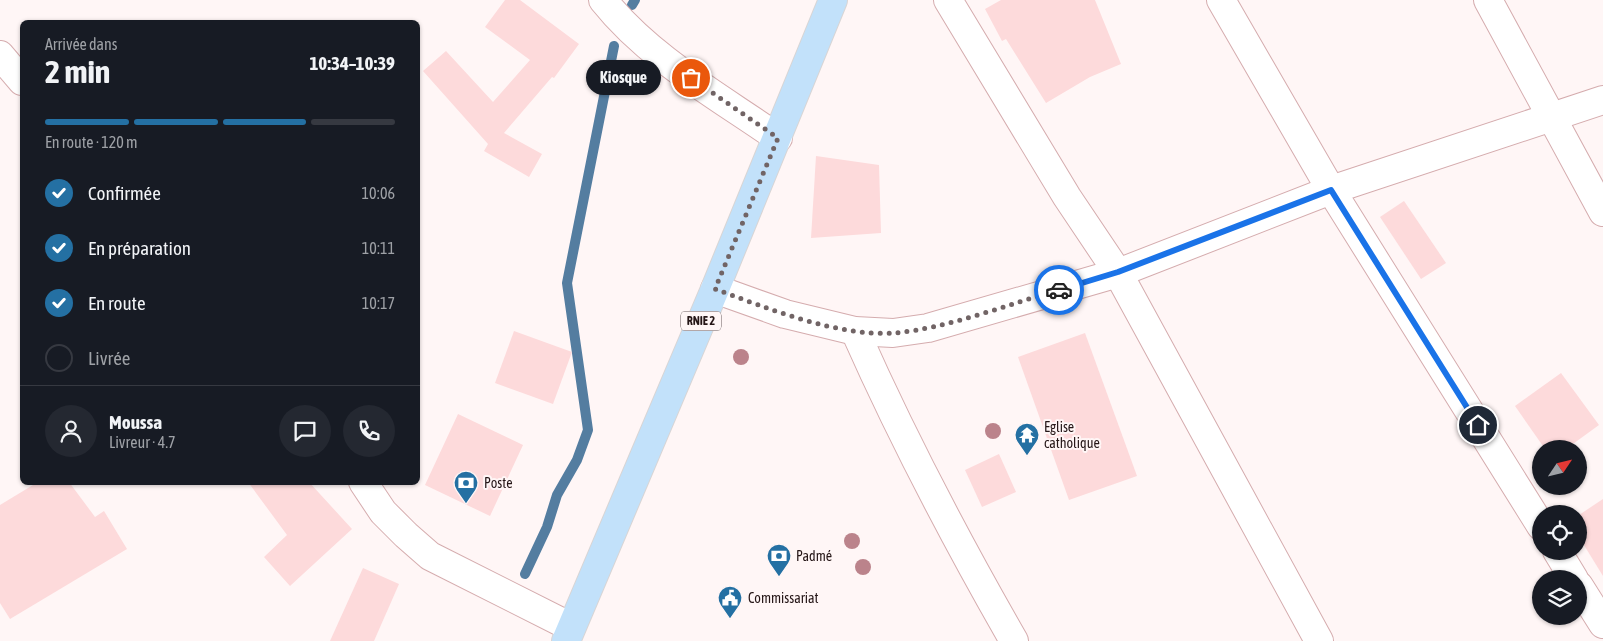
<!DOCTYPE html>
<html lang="fr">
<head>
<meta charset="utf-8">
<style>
	body { margin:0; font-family:"Asap Condensed",sans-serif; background:#242831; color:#f1f3f6; height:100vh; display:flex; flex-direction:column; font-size:19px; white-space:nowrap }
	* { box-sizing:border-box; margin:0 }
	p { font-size:16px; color:#9ea1a6 }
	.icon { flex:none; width:28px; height:28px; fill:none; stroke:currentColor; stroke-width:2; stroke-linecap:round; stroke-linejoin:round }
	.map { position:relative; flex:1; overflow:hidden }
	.sheet { position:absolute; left:20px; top:20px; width:400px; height:465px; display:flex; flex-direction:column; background:#171b24; border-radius:8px; box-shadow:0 1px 4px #0004 }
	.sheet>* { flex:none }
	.needle { width:32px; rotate:55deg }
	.buttons { position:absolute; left:1532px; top:440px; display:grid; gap:10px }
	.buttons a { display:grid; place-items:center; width:55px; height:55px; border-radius:50%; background:#171b24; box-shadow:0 1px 4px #0004; font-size:25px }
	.pin { position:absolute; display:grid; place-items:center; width:42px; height:42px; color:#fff; margin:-21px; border:2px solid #fff; border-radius:50%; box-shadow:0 1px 5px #0007 }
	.courier { position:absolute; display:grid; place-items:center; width:50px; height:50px; margin:-25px; border:4px solid #1a73e8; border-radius:50%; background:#fff; color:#222; box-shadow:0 1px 6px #0007 }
	.bubble { position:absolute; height:35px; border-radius:18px; background:#171b24; box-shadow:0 1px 4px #0004; font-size:16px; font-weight:700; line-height:35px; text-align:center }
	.summary em { font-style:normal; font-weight:700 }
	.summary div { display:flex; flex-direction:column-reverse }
	.summary { display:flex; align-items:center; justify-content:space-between; height:85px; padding:0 25px }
	h1 { font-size:32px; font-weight:700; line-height:38px }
	.bar { display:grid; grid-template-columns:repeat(4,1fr); gap:8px 5px; align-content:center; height:60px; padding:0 25px }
	.bar i { height:6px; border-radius:4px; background:#363941 }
	.bar .on { background:#2470a3 }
	.bar p { grid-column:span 4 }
	.line { display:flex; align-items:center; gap:12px; padding:0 25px; border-top:1px solid #363941 }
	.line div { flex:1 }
	.round { display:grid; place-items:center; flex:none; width:52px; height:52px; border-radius:26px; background:#242831 }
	ol { padding:0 25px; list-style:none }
	li { display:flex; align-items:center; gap:15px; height:55px }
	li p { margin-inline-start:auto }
	li .icon { padding:5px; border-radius:50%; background:#2470a3; color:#fff; stroke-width:4 }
	li:last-child { color:#9ea1a6 }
	li i { width:28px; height:28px; border:2px solid #363941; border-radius:50% }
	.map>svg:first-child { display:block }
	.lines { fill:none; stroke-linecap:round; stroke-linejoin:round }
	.stream { stroke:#547da0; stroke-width:10 }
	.building { fill:#fddadb }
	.minor-casing { stroke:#d5acae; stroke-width:30 }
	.tertiary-casing { stroke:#d5acae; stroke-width:30 }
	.secondary-casing { stroke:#d5acae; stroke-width:30 }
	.primary-casing { stroke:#d8d5d5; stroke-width:30 }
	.minor { stroke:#fff; stroke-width:28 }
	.tertiary { stroke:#fff; stroke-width:28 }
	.secondary { stroke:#fff; stroke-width:28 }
	.primary { stroke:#c2e1fa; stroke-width:28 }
	.tree { fill:#bb838b }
	.done { stroke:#716465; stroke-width:5; stroke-dasharray:0 9 }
	.route { stroke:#1a73e8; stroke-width:6 }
	.labels { text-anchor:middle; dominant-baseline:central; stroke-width:4; stroke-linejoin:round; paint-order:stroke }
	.shield { fill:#fff6f6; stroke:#66595a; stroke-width:1 }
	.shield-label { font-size:12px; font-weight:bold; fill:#251617 }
	.poi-label { font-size:14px; fill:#251617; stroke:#fff6f6; text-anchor:start }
</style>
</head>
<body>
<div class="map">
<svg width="1603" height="641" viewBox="0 0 1603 641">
	<rect width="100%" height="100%" fill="#fff6f6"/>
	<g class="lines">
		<!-- stream -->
		<g class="stream">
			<path d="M 632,5 L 635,0"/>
			<path d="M 525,574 L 547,527 L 557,495 L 577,460 L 588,430 L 567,283 L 614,46"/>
		</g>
	</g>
	<!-- building -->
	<g class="building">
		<path d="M 505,0 L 520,0 L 579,44 L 554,78 L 552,77 L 504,133 L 542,154 L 529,177 L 484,151 L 488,144 L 423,71 L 446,51 L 493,102 L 530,60 L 485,27 Z"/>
		<path d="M 1001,0 L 1095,0 L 1121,64 L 1090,77 L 1046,103 L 1006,39 L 1002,41 L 985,9 Z"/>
		<path d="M 816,156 L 879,165 L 881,233 L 811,238 Z"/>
		<path d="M 1404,201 L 1446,263 L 1421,279 L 1380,217 Z"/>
		<path d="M 514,331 L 572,352 L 553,404 L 495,383 Z"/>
		<path d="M 1085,333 L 1137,476 L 1069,500 L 1018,357 Z"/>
		<path d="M 1561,373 L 1599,425 L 1566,449 L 1545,449 L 1515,406 Z"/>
		<path d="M 458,414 L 523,445 L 490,516 L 425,485 Z"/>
		<path d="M 999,454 L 1016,492 L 982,507 L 965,470 Z"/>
		<path d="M 38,482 L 69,482 L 95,517 L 104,511 L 127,549 L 10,619 L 0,603 L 0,505 Z"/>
		<path d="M 248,482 L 309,482 L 352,529 L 290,586 L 264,557 L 287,535 Z"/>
		<path d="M 1603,499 L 1603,576 L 1579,537 L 1579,515 Z"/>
		<path d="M 363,568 L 399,584 L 374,641 L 330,641 Z"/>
	</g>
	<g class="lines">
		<defs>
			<g id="minor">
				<path d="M 948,0 L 1067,197 L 1118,273 L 1319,641"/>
				<path d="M 1221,0 L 1331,190 L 1541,526"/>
				<path d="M 0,55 L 22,81"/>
				<path d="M 715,289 L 785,314 L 855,331 L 893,333 L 928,328 L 1118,273 L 1331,190 L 1603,100"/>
				<path d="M 855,331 C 902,437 956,540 1014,641"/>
				<path d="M 363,482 L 383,512 L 406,535 L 430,556 L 571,627"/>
				<path d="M 1557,551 L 1574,579"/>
				<path d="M 1579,586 L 1603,624"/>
			</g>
			<path id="tertiary" d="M 603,0 C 649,58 718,96 778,138"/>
			<path id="secondary" d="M 1488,0 L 1603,212"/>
			<path id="primary" d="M 566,641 L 715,289 L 833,0"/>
		</defs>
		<!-- minor casing -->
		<use href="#minor" class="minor-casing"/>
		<!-- tertiary casing -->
		<use href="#tertiary" class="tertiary-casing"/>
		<!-- secondary casing -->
		<use href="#secondary" class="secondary-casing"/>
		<!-- primary casing -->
		<use href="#primary" class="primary-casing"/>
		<!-- minor -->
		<use href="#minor" class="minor"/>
		<!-- tertiary -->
		<use href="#tertiary" class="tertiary"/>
		<!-- secondary -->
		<use href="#secondary" class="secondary"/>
		<!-- primary -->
		<use href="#primary" class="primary"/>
	</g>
	<!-- trees -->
	<g class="tree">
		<circle cx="741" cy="357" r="8"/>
		<circle cx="993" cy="431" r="8"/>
		<circle cx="852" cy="541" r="8"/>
		<circle cx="863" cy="567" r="8"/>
	</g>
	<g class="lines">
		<!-- done -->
		<path class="done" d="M 691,78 L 778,138 L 715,289 C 767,308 838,337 894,333 C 945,329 1009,304 1059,290"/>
		<!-- route -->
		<path class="route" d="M 1059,290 L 1118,272 L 1331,190 L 1478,425"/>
	</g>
	<!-- icons -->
	<defs>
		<symbol id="temple-pin" viewBox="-11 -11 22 30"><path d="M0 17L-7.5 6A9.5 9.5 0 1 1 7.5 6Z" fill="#2470a3" stroke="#fff6f6"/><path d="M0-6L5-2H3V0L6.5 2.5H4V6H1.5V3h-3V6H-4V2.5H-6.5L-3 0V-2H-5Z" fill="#fff"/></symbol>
		<symbol id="bank-pin" viewBox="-11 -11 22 30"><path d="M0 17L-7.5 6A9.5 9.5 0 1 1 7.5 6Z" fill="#2470a3" stroke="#fff6f6"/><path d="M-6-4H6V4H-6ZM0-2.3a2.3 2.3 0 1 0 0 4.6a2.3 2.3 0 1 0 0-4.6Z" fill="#fff"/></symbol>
		<symbol id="civic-pin" viewBox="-11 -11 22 30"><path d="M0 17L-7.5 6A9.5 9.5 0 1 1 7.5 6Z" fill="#2470a3" stroke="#fff6f6"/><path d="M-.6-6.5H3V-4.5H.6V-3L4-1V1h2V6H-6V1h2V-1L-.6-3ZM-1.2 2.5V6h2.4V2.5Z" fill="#fff"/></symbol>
	</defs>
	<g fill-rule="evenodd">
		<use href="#temple-pin" x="1013" y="421" width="28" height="38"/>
		<use href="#bank-pin" x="452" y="469" width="28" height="38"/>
		<use href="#bank-pin" x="765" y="542" width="28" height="38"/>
		<use href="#civic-pin" x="716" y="584" width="28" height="38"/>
	</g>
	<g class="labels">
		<!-- shield labels -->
		<rect class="shield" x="681" y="311.5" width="40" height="19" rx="4"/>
		<g class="shield-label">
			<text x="701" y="321">RNIE 2</text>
		</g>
		<!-- poi labels -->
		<g class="poi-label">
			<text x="1044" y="427">Eglise<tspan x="1044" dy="16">catholique</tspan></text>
			<text x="484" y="483">Poste</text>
			<text x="796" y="556">Padmé</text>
			<text x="748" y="598">Commissariat</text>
		</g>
	</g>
</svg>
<div class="buttons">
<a><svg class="needle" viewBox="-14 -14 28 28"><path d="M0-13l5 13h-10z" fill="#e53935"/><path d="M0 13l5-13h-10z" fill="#9ea1a6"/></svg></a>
<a><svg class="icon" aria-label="locate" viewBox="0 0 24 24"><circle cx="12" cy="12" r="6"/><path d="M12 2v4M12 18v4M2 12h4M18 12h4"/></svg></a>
<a><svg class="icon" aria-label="layers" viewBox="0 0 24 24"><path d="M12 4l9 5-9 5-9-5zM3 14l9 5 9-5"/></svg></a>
</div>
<div class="pin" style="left:691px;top:78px;background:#ea580c"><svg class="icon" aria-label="bag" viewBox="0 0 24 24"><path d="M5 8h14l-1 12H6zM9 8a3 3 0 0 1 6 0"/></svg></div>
<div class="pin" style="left:1478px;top:425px;background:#1f2937"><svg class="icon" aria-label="home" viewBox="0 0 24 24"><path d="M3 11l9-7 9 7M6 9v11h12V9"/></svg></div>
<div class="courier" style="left:1059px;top:290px"><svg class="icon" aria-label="car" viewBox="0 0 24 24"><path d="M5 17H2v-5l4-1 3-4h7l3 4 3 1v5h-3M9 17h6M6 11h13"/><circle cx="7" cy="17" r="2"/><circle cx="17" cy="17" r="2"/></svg></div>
<div class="bubble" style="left:586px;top:60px;width:75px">Kiosque</div>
<section class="sheet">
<div class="summary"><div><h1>2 min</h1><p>Arrivée dans</p></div><em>10:34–10:39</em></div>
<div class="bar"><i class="on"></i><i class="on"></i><i class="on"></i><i></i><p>En route · 120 m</p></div>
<ol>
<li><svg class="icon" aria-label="check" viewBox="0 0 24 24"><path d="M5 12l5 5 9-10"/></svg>Confirmée<p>10:06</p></li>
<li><svg class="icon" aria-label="check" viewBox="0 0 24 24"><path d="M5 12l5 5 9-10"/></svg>En préparation<p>10:11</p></li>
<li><svg class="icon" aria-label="check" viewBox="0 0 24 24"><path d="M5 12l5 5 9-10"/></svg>En route<p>10:17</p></li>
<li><i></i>Livrée</li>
</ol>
<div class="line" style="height:90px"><a class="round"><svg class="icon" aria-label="person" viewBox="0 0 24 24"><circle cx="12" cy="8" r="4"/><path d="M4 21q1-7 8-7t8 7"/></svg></a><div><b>Moussa</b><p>Livreur · 4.7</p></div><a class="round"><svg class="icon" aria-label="chat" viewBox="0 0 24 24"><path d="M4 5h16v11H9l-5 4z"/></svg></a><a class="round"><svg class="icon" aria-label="phone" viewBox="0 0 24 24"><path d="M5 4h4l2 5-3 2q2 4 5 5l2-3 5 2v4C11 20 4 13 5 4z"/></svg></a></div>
</section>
</div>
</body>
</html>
